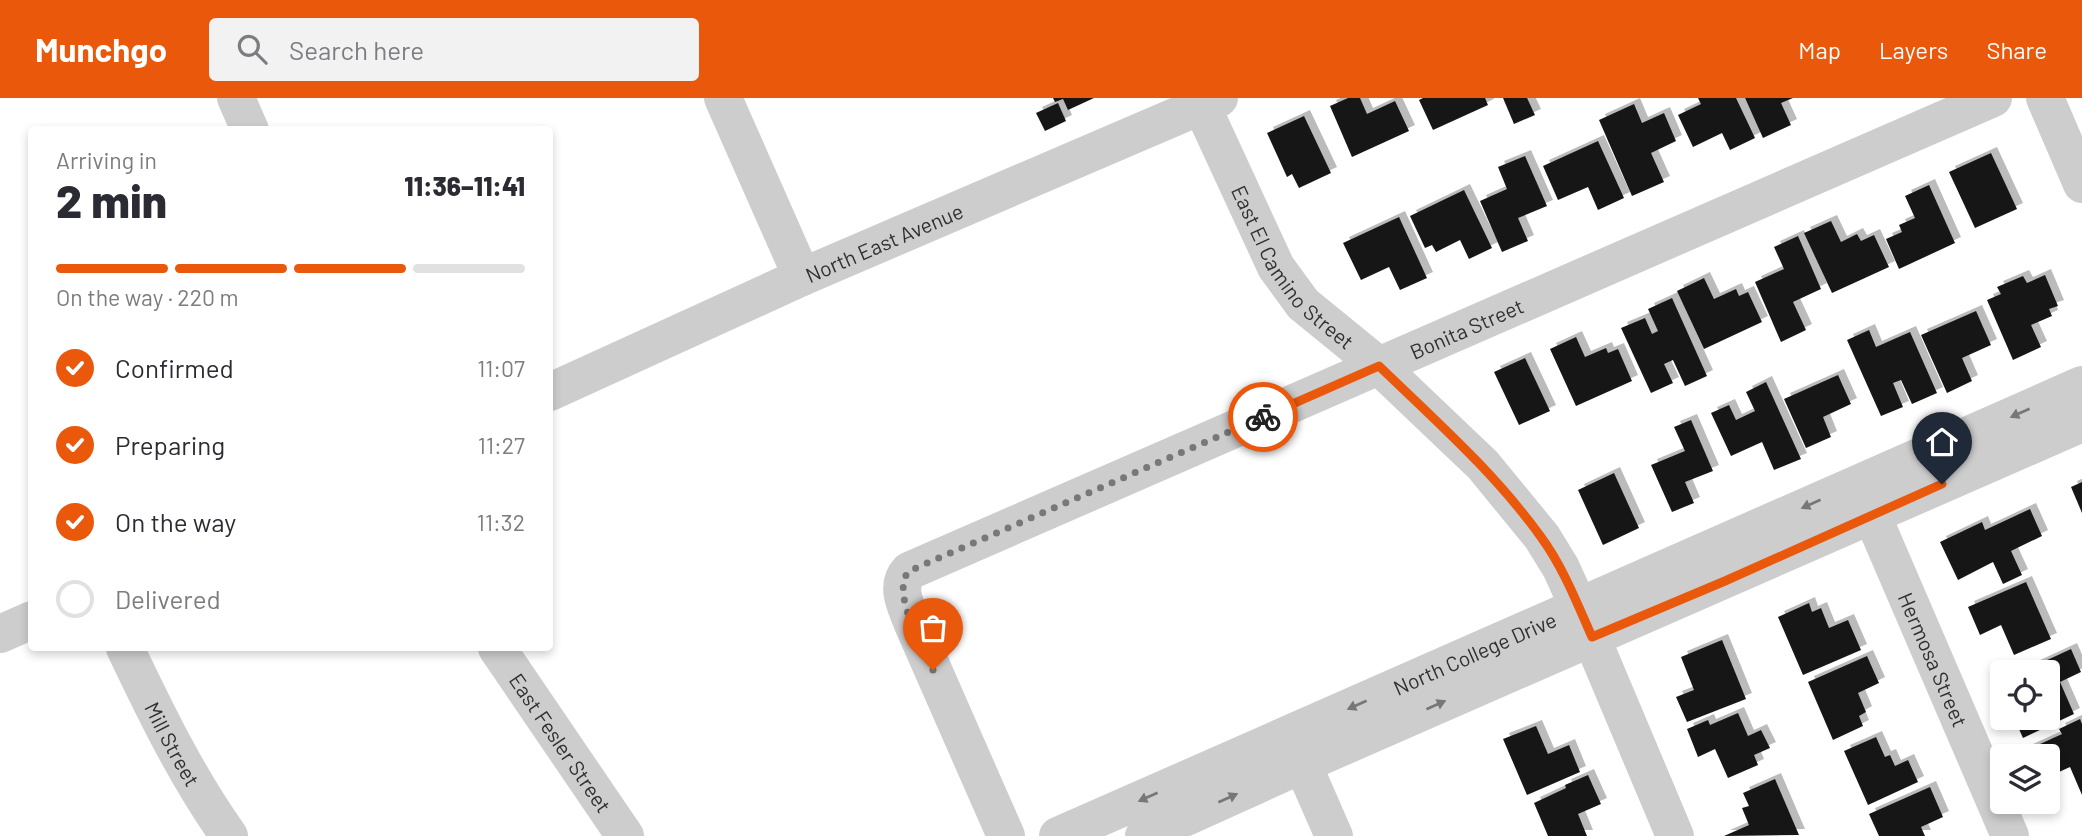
<!DOCTYPE html>
<html lang="en">
<head>
<meta charset="utf-8">
<style>
	body { margin:0; font-family:Barlow,sans-serif; background:#f2f2f3; color:#2b2b33; height:100vh; display:flex; flex-direction:column; font-size:26px; white-space:nowrap }
	* { box-sizing:border-box; margin:0 }
	p { font-size:23px; color:#7c7c81 }
	.icon { flex:none; width:38px; height:38px; fill:none; stroke:currentColor; stroke-width:2; stroke-linecap:round; stroke-linejoin:round }
	.map { position:relative; flex:1; overflow:hidden }
	.details { position:absolute; left:28px; top:28px; width:525px; height:525px; display:flex; flex-direction:column; background:#fff; border-radius:7px; box-shadow:0 4px 10px #0003 }
	.details>* { flex:none }
	.controls { position:absolute; left:1990px; top:562px; display:grid; gap:14px }
	.controls a { display:grid; place-items:center; width:70px; height:70px; border-radius:7px; background:#fff; box-shadow:0 4px 10px #0003; font-size:35px }
	.pin { position:absolute; display:grid; place-items:center; width:60px; height:60px; color:#fff; margin:-72px -30px; border-radius:50% 50% 50% 0; rotate:-45deg; box-shadow:0 0 7px #0007 }
	.pin .icon { rotate:45deg }
	.courier { position:absolute; display:grid; place-items:center; width:70px; height:70px; margin:-35px; border:5px solid #ea580c; border-radius:50%; background:#fff; color:#222; box-shadow:0 2px 9px #0007 }
	.overview em { font-style:normal; font-weight:800 }
	.overview div { display:flex; flex-direction:column-reverse }
	.overview { display:flex; align-items:center; justify-content:space-between; height:119px; padding:0 28px }
	h1 { font-size:46px; font-weight:800; line-height:52px }
	.bar { display:grid; grid-template-columns:repeat(4,1fr); gap:10px 7px; align-content:center; height:84px; padding:0 28px }
	.bar i { height:9px; border-radius:5px; background:#e1e1e2 }
	.bar .selected { background:#ea580c }
	.bar p { grid-column:span 4 }
	ol { padding:0 28px; list-style:none }
	li { display:flex; align-items:center; gap:21px; height:77px }
	li p { margin-inline-start:auto }
	li .icon { padding:7px; border-radius:50%; background:#ea580c; color:#fff; stroke-width:4 }
	li:last-child { color:#7c7c81 }
	li i { width:38px; height:38px; border:4px solid #e1e1e2; border-radius:50% }
	header { display:flex; align-items:center; gap:42px; box-sizing:border-box; height:98px; padding:0 35px; background:#ea580c; color:#fff }
	header strong { font-size:33px }
	nav { display:flex; gap:38px; margin-inline-start:auto; font-size:24px }
	.search { width:490px; height:63px; background:#f2f2f3; display:flex; align-items:center; gap:18px; box-sizing:border-box; padding:0 24px; border-radius:7px; color:#7c7c81; font-size:26px }
	.map>svg:first-child { display:block }
	.building { fill:#171717; filter:url(#shadow) }
	.lines { fill:none; stroke-linecap:round; stroke-linejoin:round }
	.minor { stroke:#cdcdcd; stroke-width:38 }
	.oneway { fill:#777 }
	.done { stroke:#787878; stroke-width:7; stroke-dasharray:0 12.6 }
	.route { stroke:#ea580c; stroke-width:9 }
	.labels { text-anchor:middle; dominant-baseline:central; stroke-width:7; stroke-linejoin:round; paint-order:stroke }
	.street-label { font-size:21px; fill:#303030; stroke:#fff }
</style>
</head>
<body>
<header>
<strong>Munchgo</strong>
<div class="search"><svg class="icon" aria-label="search" viewBox="0 0 24 24"><circle cx="10" cy="10" r="6"/><path d="M15 15l6 6"/></svg>Search here</div>
<nav><a>Map</a><a>Layers</a><a>Share</a></nav>
</header>
<div class="map">
<svg width="2082" height="738" viewBox="0 0 2082 738">
	<defs>
		<filter id="shadow"><feDropShadow dx="6" dy="-6" stdDeviation="0" flood-color="#0004"/></filter>
	</defs>
	<rect width="100%" height="100%" fill="#fff"/>
	<!-- building -->
	<g class="building">
		<path d="M 1053,0 L 1094,0 L 1068,12 L 1063,1 L 1055,4 Z"/>
		<path d="M 1348,0 L 1360,0 L 1367,16 L 1395,3 L 1409,33 L 1352,59 L 1330,8 Z"/>
		<path d="M 1423,0 L 1485,0 L 1488,7 L 1433,32 L 1419,2 Z"/>
		<path d="M 1503,0 L 1527,0 L 1535,17 L 1514,26 Z"/>
		<path d="M 1698,0 L 1736,0 L 1755,40 L 1730,52 L 1722,35 L 1693,49 L 1678,17 L 1701,6 Z"/>
		<path d="M 1745,0 L 1793,0 L 1781,5 L 1791,27 L 1763,40 Z"/>
		<path d="M 1058,5 L 1066,23 L 1045,33 L 1036,15 Z"/>
		<path d="M 1634,6 L 1642,25 L 1664,15 L 1676,43 L 1651,55 L 1664,84 L 1632,98 L 1599,22 Z"/>
		<path d="M 1304,18 L 1331,75 L 1299,90 L 1292,76 L 1287,79 L 1267,35 Z"/>
		<path d="M 1598,43 L 1624,100 L 1598,112 L 1588,89 L 1558,102 L 1543,68 Z"/>
		<path d="M 1991,55 L 2017,111 L 1975,130 L 1949,74 Z"/>
		<path d="M 1525,58 L 1547,108 L 1518,120 L 1528,143 L 1502,154 L 1480,103 L 1507,91 L 1498,69 Z"/>
		<path d="M 1929,87 L 1955,145 L 1899,171 L 1886,141 L 1902,134 L 1899,127 L 1915,120 L 1905,98 Z"/>
		<path d="M 1464,92 L 1492,150 L 1469,161 L 1460,142 L 1436,154 L 1432,147 L 1425,150 L 1410,118 Z"/>
		<path d="M 1399,119 L 1427,180 L 1400,192 L 1389,169 L 1361,182 L 1343,145 Z"/>
		<path d="M 1831,123 L 1841,144 L 1857,136 L 1861,143 L 1874,137 L 1889,169 L 1832,195 L 1804,135 Z"/>
		<path d="M 1798,138 L 1821,191 L 1793,204 L 1806,232 L 1781,244 L 1755,184 L 1784,171 L 1774,149 Z"/>
		<path d="M 2045,177 L 2058,208 L 2049,211 L 2052,218 L 2031,227 L 2041,249 L 2013,262 L 1987,202 L 2001,196 L 1997,189 L 2023,178 L 2027,185 Z"/>
		<path d="M 1704,180 L 1714,201 L 1736,191 L 1739,198 L 1748,194 L 1762,224 L 1704,251 L 1677,193 Z"/>
		<path d="M 1672,200 L 1707,278 L 1685,288 L 1673,262 L 1664,266 L 1673,285 L 1651,295 L 1621,230 L 1645,220 L 1652,236 L 1658,233 L 1648,211 Z"/>
		<path d="M 1976,213 L 1991,247 L 1962,260 L 1972,283 L 1947,295 L 1921,237 Z"/>
		<path d="M 1869,232 L 1876,249 L 1910,234 L 1937,295 L 1912,306 L 1901,282 L 1893,285 L 1903,309 L 1881,318 L 1847,242 Z"/>
		<path d="M 1576,239 L 1585,259 L 1606,250 L 1608,255 L 1618,251 L 1632,283 L 1576,308 L 1550,251 Z"/>
		<path d="M 1525,260 L 1550,313 L 1519,327 L 1494,274 Z"/>
		<path d="M 1838,277 L 1851,306 L 1823,319 L 1831,339 L 1806,350 L 1784,301 Z"/>
		<path d="M 1766,284 L 1801,361 L 1774,372 L 1762,344 L 1731,358 L 1711,315 L 1729,307 L 1736,322 L 1755,313 L 1746,294 Z"/>
		<path d="M 1691,322 L 1713,373 L 1685,384 L 1694,405 L 1672,414 L 1651,367 L 1685,353 L 1674,329 Z"/>
		<path d="M 1614,375 L 1639,430 L 1603,447 L 1578,392 Z"/>
		<path d="M 2082,384 L 2082,415 L 2071,389 Z"/>
		<path d="M 2030,411 L 2042,438 L 2011,453 L 2022,477 L 2003,486 L 1993,464 L 1958,482 L 1940,444 L 1982,424 L 1985,432 Z"/>
		<path d="M 2026,484 L 2051,541 L 2014,557 L 2001,527 L 1980,537 L 1968,509 Z"/>
		<path d="M 1809,505 L 1812,514 L 1821,510 L 1829,530 L 1848,522 L 1861,552 L 1803,577 L 1778,519 Z"/>
		<path d="M 1722,542 L 1746,601 L 1687,624 L 1676,599 L 1694,592 L 1681,559 Z"/>
		<path d="M 2071,551 L 2081,574 L 2060,584 L 2074,616 L 2023,640 L 2014,620 L 2048,620 L 2048,574 L 2021,574 Z"/>
		<path d="M 1867,558 L 1879,585 L 1858,595 L 1866,614 L 1859,618 L 1863,628 L 1833,642 L 1808,584 Z"/>
		<path d="M 1738,615 L 1748,638 L 1761,632 L 1770,650 L 1754,657 L 1758,667 L 1728,680 L 1715,651 L 1698,659 L 1687,631 L 1708,622 L 1710,627 Z"/>
		<path d="M 2080,621 L 2082,626 L 2082,697 L 2070,669 L 2048,679 L 2048,658 L 2030,658 L 2027,652 L 2062,636 L 2059,631 Z"/>
		<path d="M 1536,628 L 1548,656 L 1569,647 L 1580,674 L 1527,697 L 1503,641 Z"/>
		<path d="M 1876,639 L 1885,659 L 1890,657 L 1895,668 L 1908,662 L 1918,684 L 1868,707 L 1844,653 Z"/>
		<path d="M 1588,677 L 1601,706 L 1578,716 L 1587,738 L 1548,738 L 1534,705 L 1566,690 L 1565,687 Z"/>
		<path d="M 1775,681 L 1799,737 L 1724,738 L 1749,727 L 1742,710 L 1749,708 L 1743,695 Z"/>
		<path d="M 1930,689 L 1943,719 L 1921,729 L 1925,738 L 1879,738 L 1869,716 Z"/>
	</g>
	<g class="lines">
		<!-- minor -->
		<g class="minor">
			<path d="M 236,0 L 250,32"/>
			<path d="M 723,0 L 802,179"/>
			<path id="s1" d="M 1198,0 L 1276,169 L 1303,206 L 1379,268 L 1483,367 L 1542,439 L 1561,470 L 1579,510 L 1675,738"/>
			<path d="M 2045,0 L 2082,86"/>
			<path id="s2" d="M 550,294 L 802,179 L 1219,0"/>
			<path id="s3" d="M 1862,394 L 2010,738"/>
			<path d="M 0,536 L 32,522"/>
			<path id="s4" d="M 125,550 C 156,615 187,679 229,738"/>
			<path id="s5" d="M 497,550 L 625,738"/>
			<path d="M 1292,642 L 1334,738"/>
			<path id="s6" d="M 1006,738 L 912,524 C 906,508 895,488 909,473 L 1993,0"/>
			<path id="s7" d="M 1058,738 L 2082,287"/>
			<path d="M 1144,738 L 1303,666 L 2082,325"/>
		</g>
	</g>
	<!-- one-way arrows -->
	<defs><path id="oneway-solid" d="M-6-.8H1V-3.2L6.5 0L1 3.2V.8H-6Z" transform="scale(1.75)"/></defs>
	<g class="oneway">
		<use href="#oneway-solid" transform="translate(2020 315) rotate(156)"/>
		<use href="#oneway-solid" transform="translate(1811 406) rotate(156)"/>
		<use href="#oneway-solid" transform="translate(1357 607) rotate(156)"/>
		<use href="#oneway-solid" transform="translate(1436 607) rotate(-24)"/>
		<use href="#oneway-solid" transform="translate(1148 699) rotate(156)"/>
		<use href="#oneway-solid" transform="translate(1228 700) rotate(-24)"/>
	</g>
	<g class="lines">
		<!-- done -->
		<path class="done" d="M 933,572 C 923,549 890,494 909,473 L 1263,319"/>
		<!-- route -->
		<path class="route" d="M 1263,319 L 1379,268 C 1436,323 1495,375 1541,439 C 1563,469 1577,505 1592,539 L 1725,483 L 1942,386"/>
	</g>
	<g class="labels">
		<!-- street labels -->
		<g class="street-label">
			<text stroke="none"><textPath href="#s2" startOffset="366">North East Avenue</textPath></text>
			<text stroke="none"><textPath href="#s1" startOffset="196">East El Camino Street</textPath></text>
			<text stroke="none"><textPath href="#s6" startOffset="896">Bonita Street</textPath></text>
			<text stroke="none"><textPath href="#s7" startOffset="455">North College Drive</textPath></text>
			<text stroke="none"><textPath href="#s3" startOffset="182">Hermosa Street</textPath></text>
			<text stroke="none"><textPath href="#s5" startOffset="114">East Fesler Street</textPath></text>
			<text stroke="none"><textPath href="#s4" startOffset="107">Mill Street</textPath></text>
		</g>
	</g>
</svg>
<div class="controls">
<a><svg class="icon" aria-label="locate" viewBox="0 0 24 24"><circle cx="12" cy="12" r="6"/><path d="M12 2v4M12 18v4M2 12h4M18 12h4"/></svg></a>
<a><svg class="icon" aria-label="layers" viewBox="0 0 24 24"><path d="M12 4l9 5-9 5-9-5zM3 14l9 5 9-5"/></svg></a>
</div>
<div class="pin" style="left:933px;top:572px;background:#ea580c"><svg class="icon" aria-label="bag" viewBox="0 0 24 24"><path d="M5 8h14l-1 12H6zM9 8a3 3 0 0 1 6 0"/></svg></div>
<div class="pin" style="left:1942px;top:386px;background:#1f2937"><svg class="icon" aria-label="home" viewBox="0 0 24 24"><path d="M3 11l9-7 9 7M6 9v11h12V9"/></svg></div>
<div class="courier" style="left:1263px;top:319px"><svg class="icon" aria-label="bike" viewBox="0 0 24 24"><circle cx="6" cy="16" r="4"/><circle cx="18" cy="16" r="4"/><path d="M6 16l4-8h5l3 8M10 8l3 8H6M13 5h3"/></svg></div>
<section class="details">
<div class="overview"><div><h1>2 min</h1><p>Arriving in</p></div><em>11:36–11:41</em></div>
<div class="bar"><i class="selected"></i><i class="selected"></i><i class="selected"></i><i></i><p>On the way · 220 m</p></div>
<ol>
<li><svg class="icon" aria-label="check" viewBox="0 0 24 24"><path d="M5 12l5 5 9-10"/></svg>Confirmed<p>11:07</p></li>
<li><svg class="icon" aria-label="check" viewBox="0 0 24 24"><path d="M5 12l5 5 9-10"/></svg>Preparing<p>11:27</p></li>
<li><svg class="icon" aria-label="check" viewBox="0 0 24 24"><path d="M5 12l5 5 9-10"/></svg>On the way<p>11:32</p></li>
<li><i></i>Delivered</li>
</ol>
</section>
</div>
</body>
</html>
